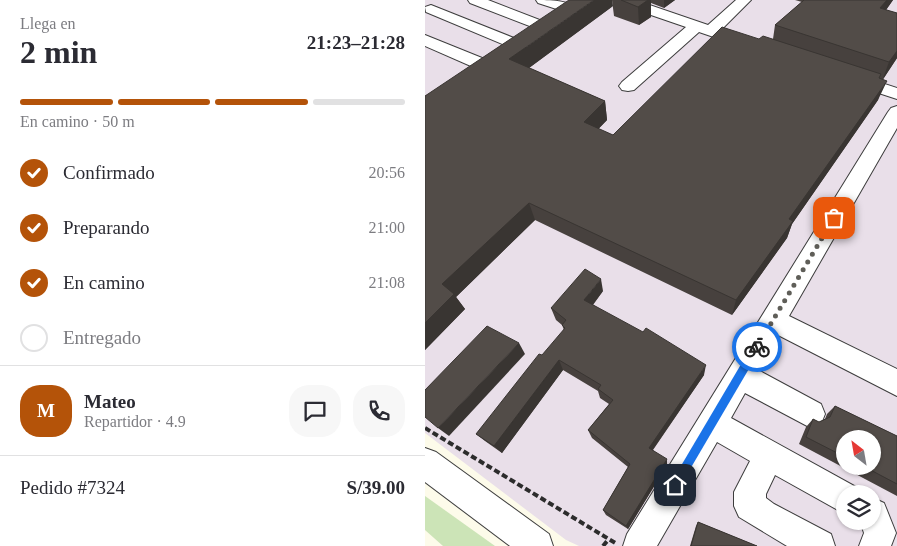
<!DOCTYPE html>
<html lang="es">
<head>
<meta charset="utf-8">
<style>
	body { margin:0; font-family:"Times New Roman",serif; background:#f7f7f7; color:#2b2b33; height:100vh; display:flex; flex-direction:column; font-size:19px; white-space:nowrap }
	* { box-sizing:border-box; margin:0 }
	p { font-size:16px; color:#7c7c81 }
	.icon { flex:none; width:28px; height:28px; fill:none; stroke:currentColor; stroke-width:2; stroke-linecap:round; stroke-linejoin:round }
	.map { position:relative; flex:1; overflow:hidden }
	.panel { display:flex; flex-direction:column; background:#fff; width:425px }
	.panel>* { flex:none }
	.needle { width:32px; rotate:329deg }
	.buttons { position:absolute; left:411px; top:430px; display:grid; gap:10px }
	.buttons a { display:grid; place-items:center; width:45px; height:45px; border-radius:50%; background:#fff; box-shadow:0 1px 4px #0004; font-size:25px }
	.pin { position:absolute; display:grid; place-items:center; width:42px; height:42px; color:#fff; margin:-21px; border-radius:10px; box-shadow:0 2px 8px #0006 }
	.courier { position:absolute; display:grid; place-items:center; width:50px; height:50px; margin:-25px; border:4px solid #1a73e8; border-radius:50%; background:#fff; color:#222; box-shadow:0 1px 6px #0007 }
	.overview em { font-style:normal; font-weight:700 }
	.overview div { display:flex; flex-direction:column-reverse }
	.overview { display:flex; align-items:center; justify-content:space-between; height:85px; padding:0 20px }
	h1 { font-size:32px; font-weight:700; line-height:38px }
	.bar { display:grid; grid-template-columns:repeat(4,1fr); gap:8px 5px; align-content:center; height:60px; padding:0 20px }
	.bar i { height:6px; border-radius:4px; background:#e1e1e2 }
	.bar .on { background:#b45309 }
	.bar p { grid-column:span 4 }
	.line { display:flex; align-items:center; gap:12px; padding:0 20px; border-top:1px solid #e1e1e2 }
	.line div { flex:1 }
	.round { display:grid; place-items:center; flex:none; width:52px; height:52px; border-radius:20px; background:#f7f7f7 }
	ol { padding:0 20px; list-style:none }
	li { display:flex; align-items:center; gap:15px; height:55px }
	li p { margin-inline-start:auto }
	li .icon { padding:5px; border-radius:50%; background:#b45309; color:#fff; stroke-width:4 }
	li:last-child { color:#7c7c81 }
	li i { width:28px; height:28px; border:2px solid #e1e1e2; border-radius:50% }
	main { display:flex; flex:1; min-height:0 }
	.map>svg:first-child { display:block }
	.industrial { fill:#e9dfe9; fill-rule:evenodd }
	.green { fill:#cce4b7 }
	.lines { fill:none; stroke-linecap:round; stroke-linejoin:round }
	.minor-casing { stroke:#3d3d3d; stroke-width:2 }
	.path { stroke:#2c2c2c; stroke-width:4; stroke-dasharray:6 3; stroke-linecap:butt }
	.minor { fill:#fff; fill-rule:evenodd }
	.wall { fill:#47413e; fill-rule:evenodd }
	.shaded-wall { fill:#393532 }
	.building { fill:#524c48; stroke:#393532 }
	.route { fill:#1a73e8 }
	.done { stroke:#5f5e58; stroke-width:5; stroke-dasharray:0 9 }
</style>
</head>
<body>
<main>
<section class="panel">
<div class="overview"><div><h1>2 min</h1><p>Llega en</p></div><em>21:23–21:28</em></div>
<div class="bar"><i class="on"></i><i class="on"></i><i class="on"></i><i></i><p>En camino · 50 m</p></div>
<ol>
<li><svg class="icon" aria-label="check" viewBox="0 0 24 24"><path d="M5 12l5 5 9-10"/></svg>Confirmado<p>20:56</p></li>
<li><svg class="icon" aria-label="check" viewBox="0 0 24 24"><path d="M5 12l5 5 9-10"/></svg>Preparando<p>21:00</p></li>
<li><svg class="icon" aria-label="check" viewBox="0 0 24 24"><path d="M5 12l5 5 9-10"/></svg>En camino<p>21:08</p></li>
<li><i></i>Entregado</li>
</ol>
<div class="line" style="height:90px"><b class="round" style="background:#b45309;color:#fff">M</b><div><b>Mateo</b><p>Repartidor · 4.9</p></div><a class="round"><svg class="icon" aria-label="chat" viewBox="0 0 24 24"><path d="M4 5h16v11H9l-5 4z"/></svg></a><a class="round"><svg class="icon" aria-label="phone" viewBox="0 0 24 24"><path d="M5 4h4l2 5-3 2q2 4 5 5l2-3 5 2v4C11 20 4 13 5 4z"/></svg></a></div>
<div class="line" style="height:65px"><div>Pedido #7324</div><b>S/39.00</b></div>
</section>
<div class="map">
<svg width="472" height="546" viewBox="0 0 472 546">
	<rect width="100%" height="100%" fill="#fdfbea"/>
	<!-- industrial -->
	<path class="industrial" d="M 0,0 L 472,0 L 472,546 L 154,546 L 141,540 L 0,433 ZM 420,439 L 448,439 L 448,466 L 420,466 ZM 420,494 L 448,494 L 448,521 L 420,521 Z"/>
	<!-- green -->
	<path class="green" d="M 0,496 L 70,546 L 18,546 L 0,530 Z"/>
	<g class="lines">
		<defs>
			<g id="minor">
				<path d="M 43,0 L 63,0 L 125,24 L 128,27 L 125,30 L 115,30 L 45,3 Z"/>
				<path d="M 111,0 C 124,0 145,0 154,10 L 152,13 L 147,14 L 113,3 Z"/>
				<path d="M 189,0 L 210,0 L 283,25 L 311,0 L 326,0 L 297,29 L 327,40 L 329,43 L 327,46 L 321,48 L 274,32 L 209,90 L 203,91 L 197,90 L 194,86 L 197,82 L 261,27 L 191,3 Z"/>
				<path d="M 6,5 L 99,42 L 101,45 L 99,48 L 87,48 L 1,12 L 0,7 Z"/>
				<path d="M 0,35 L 67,62 L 69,66 L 67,70 L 55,70 L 0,46 Z"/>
				<path d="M 429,74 L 472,88 L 472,99 L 423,83 L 420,79 L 423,75 Z"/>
				<path d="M 472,106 L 472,128 L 364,316 L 472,369 L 472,396 L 353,335 L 333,370 L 396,404 L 400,414 L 396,424 L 386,428 L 320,393 L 306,418 L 431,487 L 434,494 L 420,494 L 420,514 L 350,475 L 341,494 L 341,498 L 349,504 L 406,534 L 410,546 L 362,546 L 314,517 L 309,506 L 309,492 L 325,461 L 292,442 L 232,546 L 198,546 L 202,534 L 463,112 L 466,108 Z"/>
				<path d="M 0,448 L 11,452 L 124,534 L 128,546 L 85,546 L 0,482 Z"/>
				<path d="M 448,498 L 459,503 L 471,533 L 466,546 L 434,546 L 439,533 L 435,521 L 448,521 Z"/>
			</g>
		</defs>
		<!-- minor casing -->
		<use href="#minor" class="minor-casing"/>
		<!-- path -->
		<g class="path">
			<path d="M 0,428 L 192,544"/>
			<path d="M 178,546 L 183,540"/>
		</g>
		<!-- minor -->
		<use href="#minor" class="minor"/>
	</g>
	<!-- wall -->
	<g class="wall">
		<path d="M 187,0 L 250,0 L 239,8 L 226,3 L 226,17 L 214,25 L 189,16 Z"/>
		<path d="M 370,0 L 468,0 L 461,10 L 472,13 L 472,58 L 458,79 L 453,100 L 367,224 L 362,238 L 307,315 L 110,220 L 31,297 L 40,309 L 0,350 L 0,96 L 188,6 L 104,68 L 180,101 L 182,120 L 173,129 L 188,135 L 334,39 L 348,39 L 350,25 L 377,2 Z"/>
		<path d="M 178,291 L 168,305 L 279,375 L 228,450 L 242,465 L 203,529 L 181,515 L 178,510 L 203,467 L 167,438 L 163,430 L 184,404 L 175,398 L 173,391 L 138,370 L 77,453 L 60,441 L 51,434 L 139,330 L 137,325 L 131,320 L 126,308 Z"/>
		<path d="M 410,406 L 472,436 L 472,496 L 374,444 L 381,427 L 388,419 L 394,422 L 400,419 L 402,414 ZM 420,439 L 448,466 L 420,466 Z"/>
		<path d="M 273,522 L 332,546 L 265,546 L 271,526 Z"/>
	</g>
	<!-- shaded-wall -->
	<g class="shaded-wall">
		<path d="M 169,0 L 187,0 L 188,6 L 89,79 L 84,59 Z"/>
		<path d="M 223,0 L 226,0 L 226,17 L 214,25 L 213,7 Z"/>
		<path d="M 239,0 L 250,0 L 239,8 Z"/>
		<path d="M 462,0 L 468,0 L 449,27 L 455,8 Z"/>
		<path d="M 472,51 L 472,58 L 457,81 L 464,62 Z"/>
		<path d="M 462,81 L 453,100 L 367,224 L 362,238 L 307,315 L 311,300 L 364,219 Z"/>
		<path d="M 180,101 L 182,120 L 162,141 L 159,122 Z"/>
		<path d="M 104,203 L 110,220 L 31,297 L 40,309 L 0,350 L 0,323 L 17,284 Z"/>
		<path d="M 176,279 L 178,291 L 162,312 L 159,300 Z"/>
		<path d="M 94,343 L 100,354 L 24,436 L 13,428 Z"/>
		<path d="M 134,360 L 138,370 L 77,453 L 69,446 Z"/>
		<path d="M 281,365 L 279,375 L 224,455 L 224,448 Z"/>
		<path d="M 242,459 L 242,465 L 203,529 L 201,526 Z"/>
	</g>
	<!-- building -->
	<g class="building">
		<path d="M 144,0 L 169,0 L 84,59 L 180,101 L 159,122 L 188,135 L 297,27 L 334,39 L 338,36 L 456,74 L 454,78 L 462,81 L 364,219 L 368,221 L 311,300 L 104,203 L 17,284 L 29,294 L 0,323 L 0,96 Z"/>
		<path d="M 196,0 L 223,0 L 213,7 Z"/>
		<path d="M 379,0 L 462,0 L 455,8 L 472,13 L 472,51 L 464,62 L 350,25 Z"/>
		<path d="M 160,269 L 176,279 L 159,300 L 218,332 L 221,328 L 281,365 L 224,448 L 242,459 L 201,526 L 178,510 L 205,464 L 163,430 L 188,400 L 173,389 L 176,385 L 134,360 L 69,446 L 51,434 L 114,354 L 117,355 L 140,328 L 137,325 L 141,320 L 126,308 Z"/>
		<path d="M 62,326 L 94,343 L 13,428 L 0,417 L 0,390 Z"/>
		<path d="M 410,406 L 472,436 L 472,484 L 438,466 L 448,466 L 448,439 L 420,439 L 420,457 L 381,437 L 388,419 L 394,422 L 405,417 Z"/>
		<path d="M 273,522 L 332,546 L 266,546 Z"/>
	</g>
	<!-- route -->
	<path class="route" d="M 332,343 L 335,344 L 335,350 L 254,488 L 250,490 L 247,488 L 245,485 L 247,481 L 328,344 Z"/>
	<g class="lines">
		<!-- done -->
		<path class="done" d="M 332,347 L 409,218"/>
	</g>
</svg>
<div class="buttons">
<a><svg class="needle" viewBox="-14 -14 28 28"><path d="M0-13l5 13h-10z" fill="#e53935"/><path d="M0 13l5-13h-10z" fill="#7c7c81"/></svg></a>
<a><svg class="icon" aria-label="layers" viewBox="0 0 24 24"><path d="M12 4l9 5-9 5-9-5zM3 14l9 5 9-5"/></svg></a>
</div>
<div class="pin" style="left:409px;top:218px;background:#ea580c"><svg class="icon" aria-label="bag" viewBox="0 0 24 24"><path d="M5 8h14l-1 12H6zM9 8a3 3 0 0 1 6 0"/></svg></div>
<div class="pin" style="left:250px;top:485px;background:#1f2937"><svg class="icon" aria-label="home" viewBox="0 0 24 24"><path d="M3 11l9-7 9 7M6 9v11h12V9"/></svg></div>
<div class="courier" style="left:332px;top:347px"><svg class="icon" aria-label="bike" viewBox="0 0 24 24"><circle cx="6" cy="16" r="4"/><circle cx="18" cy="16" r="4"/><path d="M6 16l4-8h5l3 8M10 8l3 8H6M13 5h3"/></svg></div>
</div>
</main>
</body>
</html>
